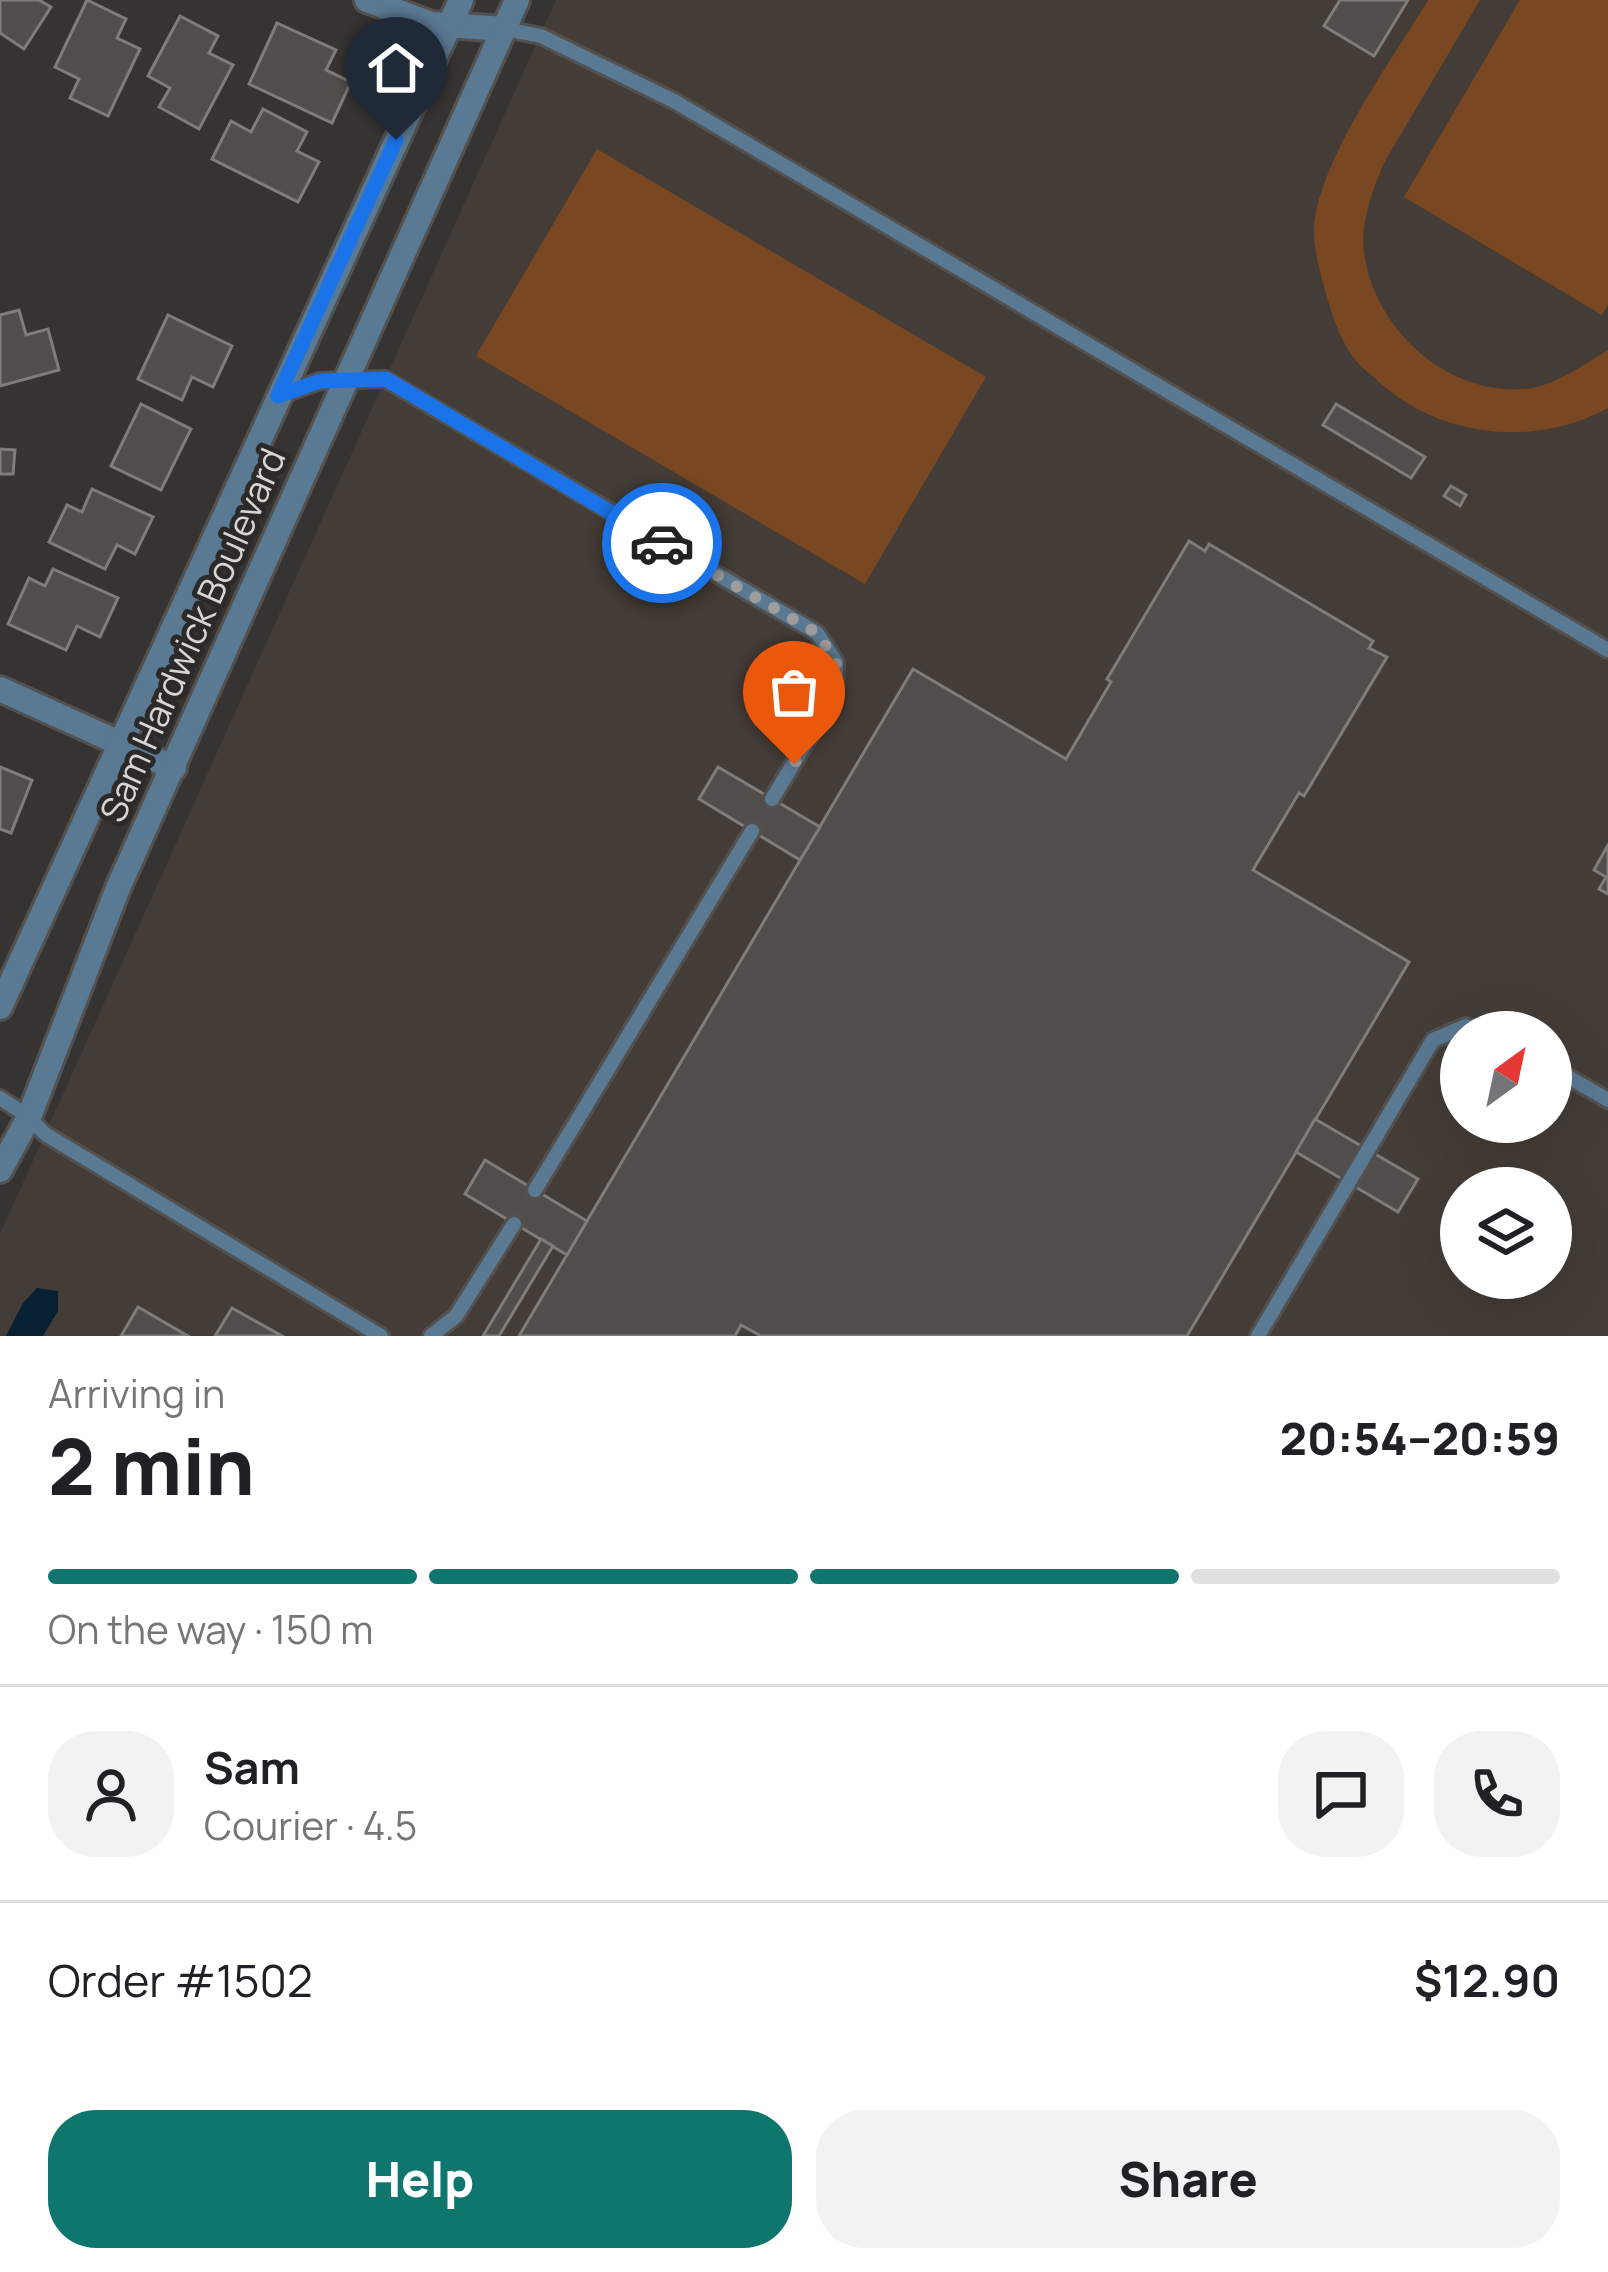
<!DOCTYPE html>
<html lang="en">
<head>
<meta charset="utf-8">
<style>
	body { margin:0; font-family:Manrope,sans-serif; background:#f2f2f2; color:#202124; height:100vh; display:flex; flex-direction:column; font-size:45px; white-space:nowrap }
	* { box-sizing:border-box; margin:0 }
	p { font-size:39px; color:#757577 }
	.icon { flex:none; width:66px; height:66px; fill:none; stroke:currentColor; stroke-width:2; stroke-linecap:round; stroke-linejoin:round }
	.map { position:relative; height:1336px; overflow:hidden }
	.details { display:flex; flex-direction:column; background:#fff; flex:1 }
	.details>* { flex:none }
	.needle { width:78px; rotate:33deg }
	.tools { position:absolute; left:1440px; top:1011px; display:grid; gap:24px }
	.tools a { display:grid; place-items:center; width:132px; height:132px; border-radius:50%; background:#fff; box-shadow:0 12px 48px #0002; font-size:60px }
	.pin { position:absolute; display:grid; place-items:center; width:102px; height:102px; color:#fff; margin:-123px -51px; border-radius:50% 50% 50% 0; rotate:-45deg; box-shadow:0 0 12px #0007 }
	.pin .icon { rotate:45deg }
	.courier { position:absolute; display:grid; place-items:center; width:120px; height:120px; margin:-60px; border:9px solid #1a73e8; border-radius:50%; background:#fff; color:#222; box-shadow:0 3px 15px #0007 }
	.headline em { font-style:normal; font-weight:800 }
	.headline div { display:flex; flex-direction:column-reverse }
	.headline { display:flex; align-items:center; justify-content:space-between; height:204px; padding:0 48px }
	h1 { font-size:78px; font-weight:800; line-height:90px }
	.bar { display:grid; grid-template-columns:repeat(4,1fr); gap:18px 12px; align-content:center; height:144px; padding:0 48px }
	.bar i { height:15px; border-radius:9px; background:#e0e0e0 }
	.bar .current { background:#0f766e }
	.bar p { grid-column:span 4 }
	.line { display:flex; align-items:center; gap:30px; padding:0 48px; border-top:3px solid #e0e0e0 }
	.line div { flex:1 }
	.round { display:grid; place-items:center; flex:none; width:126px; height:126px; border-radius:48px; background:#f2f2f2 }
	.cta { display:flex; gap:24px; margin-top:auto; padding:24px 48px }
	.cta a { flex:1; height:138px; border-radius:48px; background:#0f766e; color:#fff; font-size:48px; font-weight:800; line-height:138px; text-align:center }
	.cta a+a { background:#f2f2f2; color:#202124 }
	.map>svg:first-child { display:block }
	.built { fill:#443c36; fill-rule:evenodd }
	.green { fill:#794722 }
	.water { fill:#072133 }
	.building { fill:#504d4b; stroke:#7f7c79; stroke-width:3 }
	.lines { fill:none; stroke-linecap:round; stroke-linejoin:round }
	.service-casing { stroke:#53514f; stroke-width:20 }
	.minor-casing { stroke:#53514f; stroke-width:30 }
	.service { stroke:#5a7992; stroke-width:14 }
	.minor { stroke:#5a7992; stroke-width:24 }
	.done { stroke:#9f9d9b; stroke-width:12; stroke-dasharray:0 21.6 }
	.route { stroke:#1a73e8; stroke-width:15 }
	.labels { text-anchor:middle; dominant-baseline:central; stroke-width:10; stroke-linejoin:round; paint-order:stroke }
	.street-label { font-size:36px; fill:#d7d5d4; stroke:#2c2a28 }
</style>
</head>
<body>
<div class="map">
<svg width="1608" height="1336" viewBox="0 0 1608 1336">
	<rect width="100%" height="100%" fill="#363432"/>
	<!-- built -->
	<path class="built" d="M 556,0 L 1608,0 L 1608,1336 L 0,1336 L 0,1234 ZM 1461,1032 L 1551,1032 L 1551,1122 L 1461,1122 ZM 1461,1188 L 1551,1188 L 1551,1278 L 1461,1278 Z"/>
	<!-- green -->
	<g class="green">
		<path d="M 1428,0 L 1480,0 L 1384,163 C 1373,189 1360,224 1364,252 C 1374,329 1446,395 1525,389 C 1555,386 1583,365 1608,350 L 1608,408 C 1535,448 1441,438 1379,382 C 1371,374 1359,366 1353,357 C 1339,338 1331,312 1325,290 C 1319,268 1311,240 1315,218 C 1327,148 1391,62 1428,0 Z"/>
		<path d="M 1520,0 L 1608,0 L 1608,305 L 1602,315 L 1404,197 Z"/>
		<path d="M 597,149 L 986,377 L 865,584 L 476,356 Z"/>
	</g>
	<!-- water -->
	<path class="water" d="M 37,1288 L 58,1291 L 58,1311 L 43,1336 L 6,1336 L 23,1303 Z"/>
	<!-- building -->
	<g class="building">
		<path d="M 0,0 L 39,0 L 51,7 L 24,49 L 0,33 Z"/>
		<path d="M 87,0 L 126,19 L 117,38 L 140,49 L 108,116 L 70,98 L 79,79 L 55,67 Z"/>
		<path d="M 1340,0 L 1408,0 L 1374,56 L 1324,26 Z"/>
		<path d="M 180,16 L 218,36 L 209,53 L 233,65 L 199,129 L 159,107 L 170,88 L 148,76 Z"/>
		<path d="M 277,23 L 336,50 L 326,70 L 351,82 L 332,123 L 249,84 Z"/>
		<path d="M 263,109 L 307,132 L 297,151 L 319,162 L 298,202 L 212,159 L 231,121 L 251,132 Z"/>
		<path d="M 19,310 L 26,335 L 48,329 L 59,370 L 0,386 L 0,315 Z"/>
		<path d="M 168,315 L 232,346 L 213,387 L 192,377 L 182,400 L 138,379 Z"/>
		<path d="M 141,404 L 191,429 L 161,490 L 111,466 Z"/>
		<path d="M 1336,404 L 1425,457 L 1411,478 L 1323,425 Z"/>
		<path d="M 0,449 L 15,450 L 13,474 L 0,474 Z"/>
		<path d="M 1451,486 L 1466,495 L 1460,506 L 1444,496 Z"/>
		<path d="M 92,489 L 153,517 L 135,554 L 117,545 L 105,569 L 49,542 L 67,505 L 82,512 Z"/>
		<path d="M 1189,541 L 1205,551 L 1209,544 L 1373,641 L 1369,648 L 1387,657 L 1304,796 L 1299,793 L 1253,870 L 1409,962 L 1187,1336 L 761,1336 L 741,1325 L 735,1336 L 519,1336 L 913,669 L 1066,759 L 1111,682 L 1107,679 Z"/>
		<path d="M 53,569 L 118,598 L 100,637 L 77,626 L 66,650 L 8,624 L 29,578 L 45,586 Z"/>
		<path d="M 0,767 L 32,780 L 11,833 L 0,829 Z"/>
		<path d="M 718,767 L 820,827 L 800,860 L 699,799 Z"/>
		<path d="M 1608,845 L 1608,894 L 1599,889 L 1606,877 L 1594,870 Z"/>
		<path d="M 1315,1119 L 1418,1179 L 1398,1212 L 1296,1152 Z"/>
		<path d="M 485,1160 L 587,1221 L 567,1255 L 465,1194 Z"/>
		<path d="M 541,1239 L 553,1246 L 499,1336 L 483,1336 Z"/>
		<path d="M 138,1307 L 188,1336 L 121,1336 Z"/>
		<path d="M 232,1308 L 282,1336 L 215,1336 Z"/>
	</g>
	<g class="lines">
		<defs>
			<g id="service">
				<path d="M 505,29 L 541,36 L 674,101 L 1608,650"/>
				<path d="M 278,396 L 320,381 L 385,379 L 817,633 L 836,662 L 835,695 L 772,799"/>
				<path d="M 1551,1067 L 1608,1100"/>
				<path d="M 0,1098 L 29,1117 L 45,1134 L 381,1336"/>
				<path d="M 535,1190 L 752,831"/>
				<path d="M 431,1336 L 456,1316 L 514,1224"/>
				<path d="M 1258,1336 L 1433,1040 L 1466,1026 L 1483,1032"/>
			</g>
			<g id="minor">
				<path d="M 367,0 L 431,24 L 505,29"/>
				<path d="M 0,689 L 174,768"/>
				<path d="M 0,1007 L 461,0"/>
				<path d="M 0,1170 L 29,1117 L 118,888 L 517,0"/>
			</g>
		</defs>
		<!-- service casing -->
		<use href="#service" class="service-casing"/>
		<!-- minor casing -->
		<use href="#minor" class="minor-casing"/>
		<!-- service -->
		<use href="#service" class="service"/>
		<!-- minor -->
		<use href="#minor" class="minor"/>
	</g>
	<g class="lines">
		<!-- done -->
		<path class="done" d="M 662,543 L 817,633 L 836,662 L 835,695 L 794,764"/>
		<!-- route -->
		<path class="route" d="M 396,140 L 278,396 L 320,381 L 386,379 L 662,543"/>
	</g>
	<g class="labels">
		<!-- street labels -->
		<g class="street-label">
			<text transform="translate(192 635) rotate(-66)">Sam Hardwick Boulevard</text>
		</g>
	</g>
</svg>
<div class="tools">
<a><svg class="needle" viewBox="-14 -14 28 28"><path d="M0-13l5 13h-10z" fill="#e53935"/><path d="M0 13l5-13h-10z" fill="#757577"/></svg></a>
<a><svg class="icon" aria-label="layers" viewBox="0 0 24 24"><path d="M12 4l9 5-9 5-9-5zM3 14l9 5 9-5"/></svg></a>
</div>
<div class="pin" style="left:794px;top:764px;background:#ea580c"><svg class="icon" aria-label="bag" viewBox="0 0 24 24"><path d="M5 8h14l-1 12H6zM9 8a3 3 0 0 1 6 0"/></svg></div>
<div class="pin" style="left:396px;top:140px;background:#1f2937"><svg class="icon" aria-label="home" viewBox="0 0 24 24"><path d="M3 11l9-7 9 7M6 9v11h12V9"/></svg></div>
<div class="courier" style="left:662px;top:543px"><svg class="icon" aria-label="car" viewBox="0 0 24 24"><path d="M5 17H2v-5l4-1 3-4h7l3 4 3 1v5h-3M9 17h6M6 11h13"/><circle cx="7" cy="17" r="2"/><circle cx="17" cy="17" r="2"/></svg></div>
</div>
<section class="details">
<div class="headline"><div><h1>2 min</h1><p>Arriving in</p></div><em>20:54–20:59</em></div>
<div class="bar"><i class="current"></i><i class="current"></i><i class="current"></i><i></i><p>On the way · 150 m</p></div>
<div class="line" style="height:216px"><a class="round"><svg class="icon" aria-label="person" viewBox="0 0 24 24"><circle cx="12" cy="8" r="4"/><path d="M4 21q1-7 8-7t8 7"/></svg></a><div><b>Sam</b><p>Courier · 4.5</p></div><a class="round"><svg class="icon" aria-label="chat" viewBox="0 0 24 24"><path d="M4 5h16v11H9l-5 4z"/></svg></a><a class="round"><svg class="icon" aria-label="phone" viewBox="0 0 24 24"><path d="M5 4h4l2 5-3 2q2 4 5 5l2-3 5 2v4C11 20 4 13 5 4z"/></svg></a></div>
<div class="line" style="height:156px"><div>Order #1502</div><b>$12.90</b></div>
<div class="cta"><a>Help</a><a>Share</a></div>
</section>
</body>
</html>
